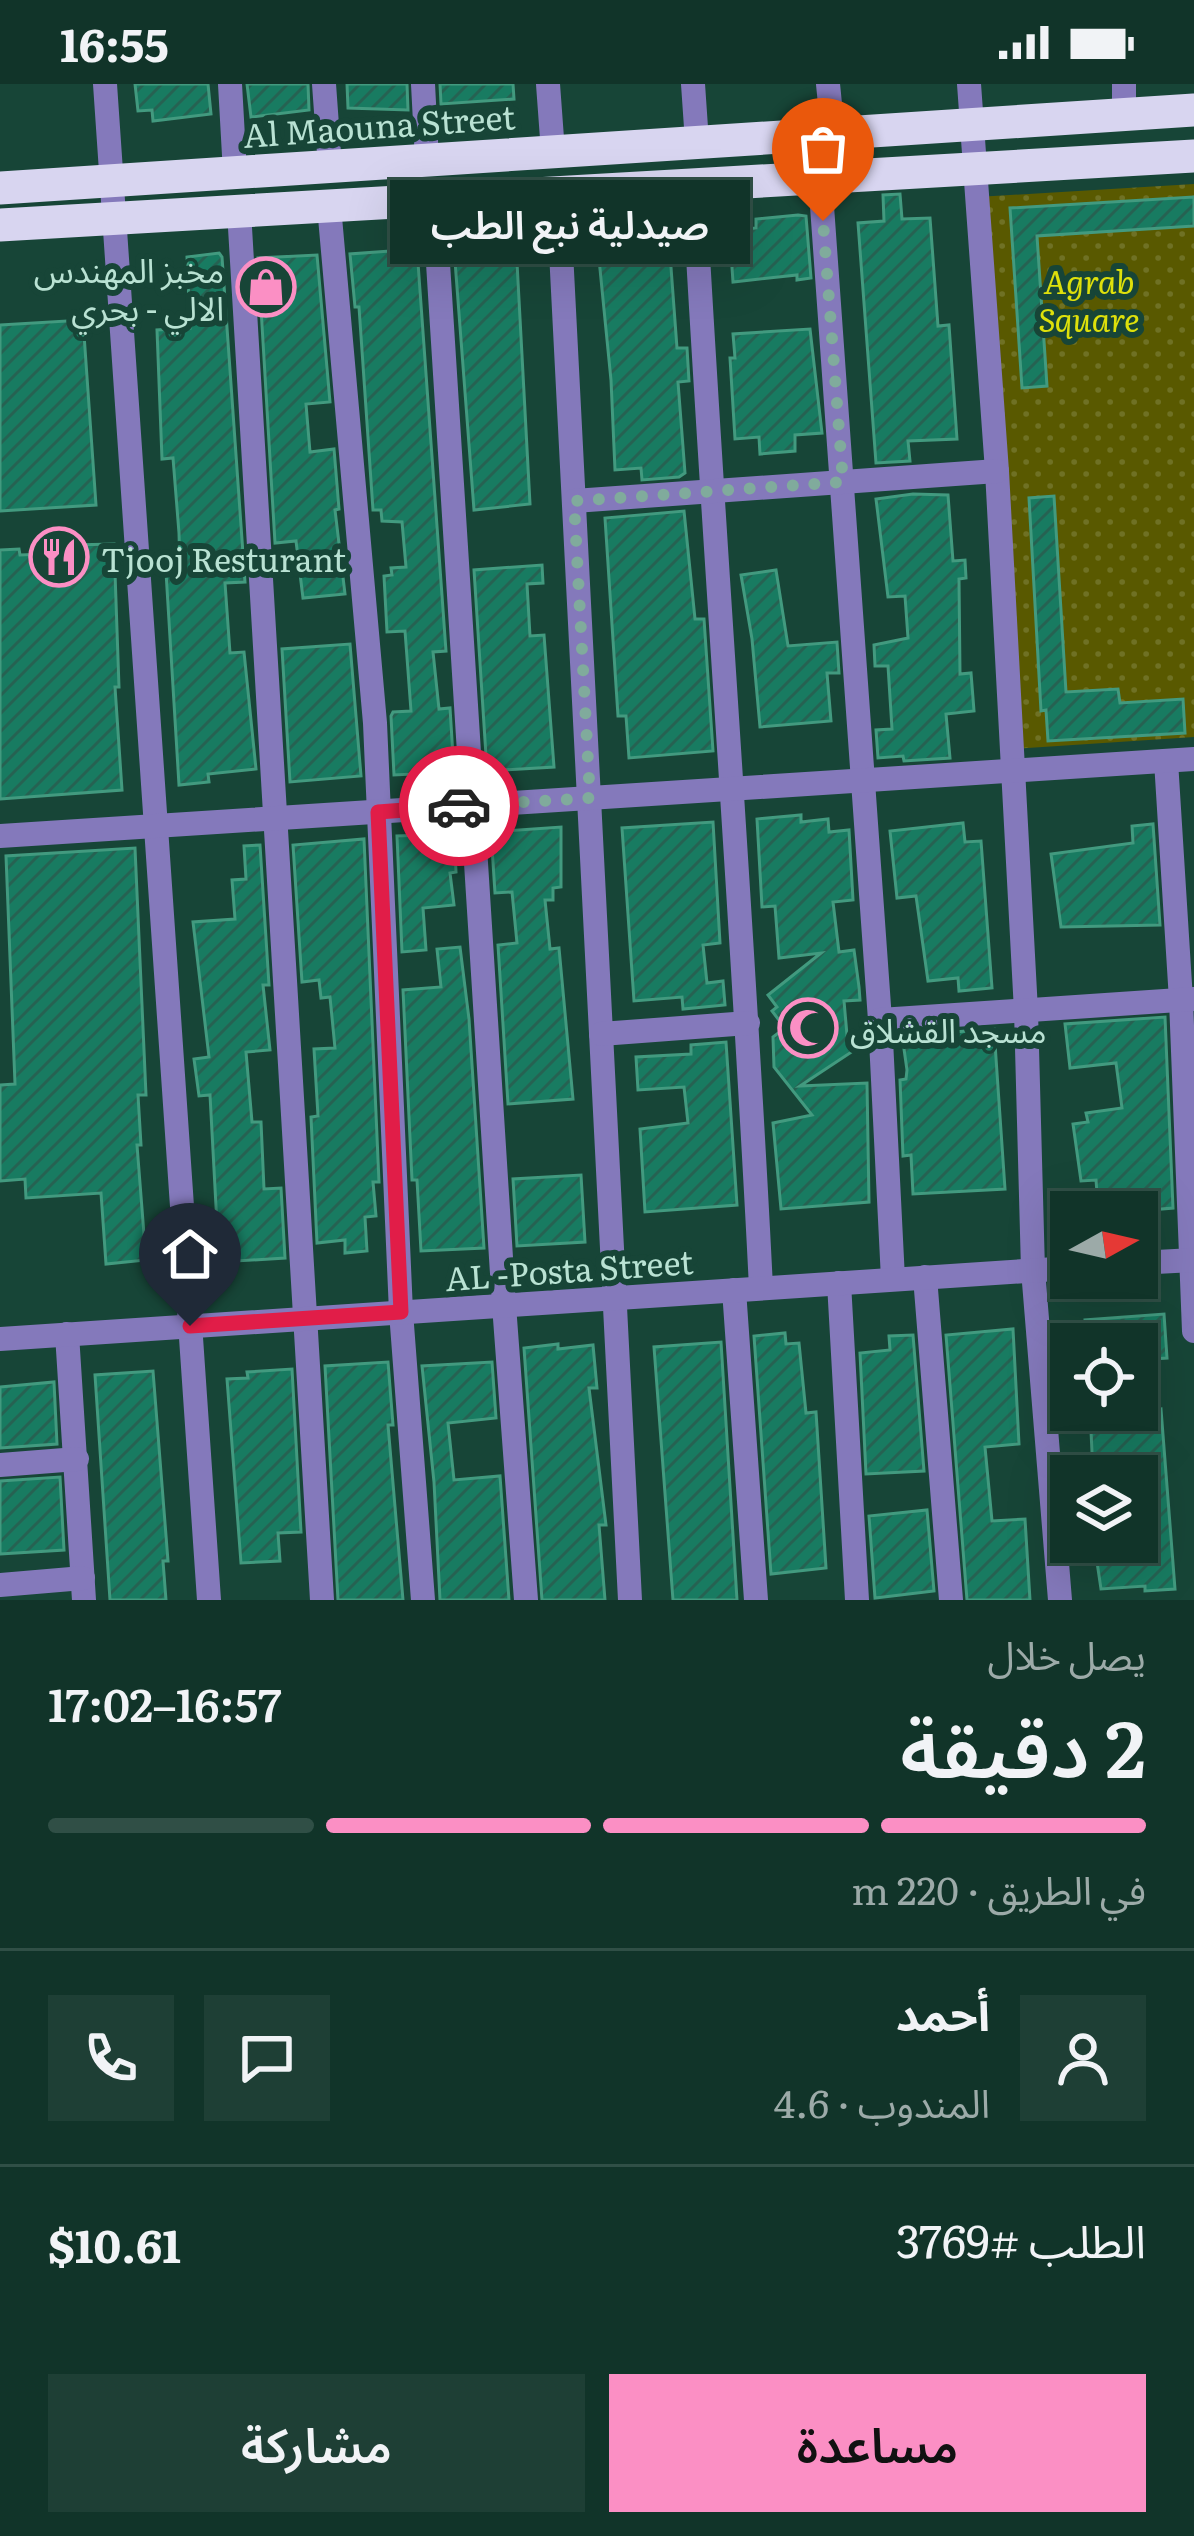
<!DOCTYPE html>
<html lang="ar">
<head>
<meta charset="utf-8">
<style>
	body { margin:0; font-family:Literata,"Noto Sans Arabic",serif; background:#1e3f35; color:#f1f3f6; direction:rtl; height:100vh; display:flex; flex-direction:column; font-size:45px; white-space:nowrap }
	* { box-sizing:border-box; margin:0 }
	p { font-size:39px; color:#9caaa8 }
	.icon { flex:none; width:66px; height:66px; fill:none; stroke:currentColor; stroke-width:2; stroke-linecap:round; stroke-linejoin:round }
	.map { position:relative; height:1516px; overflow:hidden; direction:ltr }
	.sheet { display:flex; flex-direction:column; background:#113429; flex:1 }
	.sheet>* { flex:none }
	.needle { width:78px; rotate:82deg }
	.buttons { position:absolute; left:1050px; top:1107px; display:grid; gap:24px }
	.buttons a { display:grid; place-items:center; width:108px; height:108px; border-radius:0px; background:#113429; box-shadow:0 12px 48px #0002,0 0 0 3px #304f46; font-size:60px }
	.pin { position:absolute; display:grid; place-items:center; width:102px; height:102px; color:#fff; margin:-123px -51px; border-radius:50% 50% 50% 0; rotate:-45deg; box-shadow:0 0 12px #0007 }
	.pin .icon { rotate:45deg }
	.courier { position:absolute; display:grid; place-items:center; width:120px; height:120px; margin:-60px; border:9px solid #e11d48; border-radius:50%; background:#fff; color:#222; box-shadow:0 3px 15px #0007 }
	.bubble { position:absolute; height:84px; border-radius:0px; background:#113429; box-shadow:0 12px 48px #0002,0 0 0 3px #304f46; font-size:39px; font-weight:600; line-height:84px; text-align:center; direction:rtl }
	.summary em { font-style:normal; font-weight:600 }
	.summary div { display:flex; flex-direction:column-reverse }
	.summary { display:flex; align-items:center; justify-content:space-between; height:204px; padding:0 48px }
	h1 { font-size:78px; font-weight:600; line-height:90px }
	.bar { display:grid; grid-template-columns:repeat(4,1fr); gap:18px 12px; align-content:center; height:144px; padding:0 48px }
	.bar i { height:15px; border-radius:9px; background:#304f46 }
	.bar .active { background:#fb8fc4 }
	.bar p { grid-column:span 4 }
	.line { display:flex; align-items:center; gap:30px; padding:0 48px; border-top:3px solid #304f46 }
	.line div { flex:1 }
	.round { display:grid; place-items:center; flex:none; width:126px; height:126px; border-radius:0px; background:#1e3f35 }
	.primary-button { display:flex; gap:24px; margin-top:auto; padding:24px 48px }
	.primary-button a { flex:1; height:138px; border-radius:0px; background:#fb8fc4; color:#111; font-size:48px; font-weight:600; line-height:138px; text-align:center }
	.primary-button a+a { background:#1e3f35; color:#f1f3f6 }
	.status { display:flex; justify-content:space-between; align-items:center; height:84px; padding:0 60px; background:#113429; direction:ltr }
	.status svg { height:33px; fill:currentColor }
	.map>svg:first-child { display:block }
	.grass { fill:url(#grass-dots) }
	.building { fill:url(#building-hatch); stroke:#429a7f; stroke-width:3 }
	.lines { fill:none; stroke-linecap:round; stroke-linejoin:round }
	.minor { stroke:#8479bb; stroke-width:24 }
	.tertiary { stroke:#8479bb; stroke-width:24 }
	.trunk { stroke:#d8d5f0; stroke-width:33 }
	.done { stroke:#80ab9c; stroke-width:12; stroke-dasharray:0 21.6 }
	.route { stroke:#e11d48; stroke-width:15 }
	.labels { text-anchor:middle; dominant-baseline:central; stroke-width:12; stroke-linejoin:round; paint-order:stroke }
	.street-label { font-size:33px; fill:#b9e2d3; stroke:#174537 }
	.poi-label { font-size:33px; fill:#b9e2d3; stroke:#174537; text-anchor:start }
	.park-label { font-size:33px; font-style:italic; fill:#dee00b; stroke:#174537 }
</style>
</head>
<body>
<div class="status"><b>16:55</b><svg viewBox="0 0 49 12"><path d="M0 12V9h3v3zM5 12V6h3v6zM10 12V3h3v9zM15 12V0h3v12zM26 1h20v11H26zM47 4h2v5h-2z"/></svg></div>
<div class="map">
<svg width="1194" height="1516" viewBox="0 0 1194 1516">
	<defs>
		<pattern id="grass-dots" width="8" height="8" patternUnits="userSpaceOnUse" patternTransform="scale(3)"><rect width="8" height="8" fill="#595900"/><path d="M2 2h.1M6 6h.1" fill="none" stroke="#6f7124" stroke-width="1.8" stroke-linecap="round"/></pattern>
		<pattern id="building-hatch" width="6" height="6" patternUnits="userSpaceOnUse" patternTransform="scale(3)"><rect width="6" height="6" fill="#187b61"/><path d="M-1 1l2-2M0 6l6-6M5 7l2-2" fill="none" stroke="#266252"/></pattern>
	</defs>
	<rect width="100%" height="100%" fill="#174537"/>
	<!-- grass -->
	<path class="grass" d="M 1194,100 L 1194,653 L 1011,665 L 977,113 Z"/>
	<!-- building -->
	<g class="building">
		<path d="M 135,0 L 208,0 L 211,30 L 153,37 L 152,26 L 138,27 Z"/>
		<path d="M 247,0 L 308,0 L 309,26 L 251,33 Z"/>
		<path d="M 347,0 L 407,0 L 408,26 L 348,24 Z"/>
		<path d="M 440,0 L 513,0 L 514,15 L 441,20 Z"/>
		<path d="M 900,110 L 902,135 L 930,134 L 938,242 L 949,241 L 957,355 L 908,357 L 910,377 L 876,379 L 858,139 L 884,137 L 883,111 Z"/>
		<path d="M 1194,113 L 1194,142 L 1037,152 L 1047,302 L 1022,304 L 1010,124 Z"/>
		<path d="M 798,131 L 806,132 L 811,194 L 797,196 L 797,191 L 733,198 L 731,169 L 720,170 L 718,148 L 756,144 L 756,135 Z"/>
		<path d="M 516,160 L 530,420 L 474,426 L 454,164 Z"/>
		<path d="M 417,165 L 446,567 L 433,568 L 439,625 L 450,624 L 454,688 L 394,691 L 391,632 L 393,628 L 411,627 L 405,547 L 387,548 L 384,492 L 392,491 L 391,484 L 406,483 L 402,438 L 382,437 L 381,426 L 373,426 L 359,223 L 355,223 L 350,170 Z"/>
		<path d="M 219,169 L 222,173 L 245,498 L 225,499 L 230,569 L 244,568 L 256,685 L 208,690 L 209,698 L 179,701 L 166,488 L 180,487 L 179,449 L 173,374 L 162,375 L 157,246 L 190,244 L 187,173 Z"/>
		<path d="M 670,170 L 677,264 L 687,264 L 689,297 L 678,298 L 685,389 L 679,393 L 642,396 L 641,384 L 615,386 L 611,296 L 599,175 Z"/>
		<path d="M 317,171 L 330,318 L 306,320 L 310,368 L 334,365 L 339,425 L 335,426 L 345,510 L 303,514 L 296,457 L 275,459 L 258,174 Z"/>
		<path d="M 83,236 L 96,421 L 0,427 L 0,241 Z"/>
		<path d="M 810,245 L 822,349 L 795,351 L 795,367 L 760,370 L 759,353 L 735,355 L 730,274 L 735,274 L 733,250 Z"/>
		<path d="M 913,410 L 948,411 L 953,477 L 965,476 L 966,494 L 959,495 L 960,590 L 971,589 L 974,627 L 946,630 L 950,674 L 904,677 L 903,672 L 878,674 L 876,646 L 892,645 L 888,582 L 875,582 L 874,561 L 908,554 L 905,512 L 888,513 L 876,415 Z"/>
		<path d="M 1054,412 L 1066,608 L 1118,605 L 1120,619 L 1183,615 L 1185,649 L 1048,657 L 1046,626 L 1041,627 L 1029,414 Z"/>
		<path d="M 684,427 L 695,535 L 704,535 L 713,667 L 629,674 L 626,632 L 618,632 L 605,434 Z"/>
		<path d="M 114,460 L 119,603 L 115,603 L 122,706 L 0,715 L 0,466 L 19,465 L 20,471 L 72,469 L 72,461 Z"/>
		<path d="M 542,481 L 543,499 L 527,500 L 530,552 L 544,551 L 554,683 L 487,687 L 474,486 Z"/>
		<path d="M 776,486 L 788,562 L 837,558 L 839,589 L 827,589 L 831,637 L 760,643 L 752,555 L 741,491 Z"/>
		<path d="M 350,560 L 361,692 L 290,698 L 282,565 Z"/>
		<path d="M 801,731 L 801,738 L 828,735 L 829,748 L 849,746 L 853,816 L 833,818 L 839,868 L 854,866 L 859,903 L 860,916 L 844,917 L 847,951 L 864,949 L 865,959 L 800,1002 L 867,999 L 869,1118 L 781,1125 L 773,1039 L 812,1031 L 774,983 L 773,953 L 785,944 L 772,927 L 777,923 L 768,911 L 821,869 L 779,874 L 775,822 L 762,823 L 757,735 Z"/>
		<path d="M 713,738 L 720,859 L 703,861 L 707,899 L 723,897 L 725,921 L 683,925 L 682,913 L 634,917 L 622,744 Z"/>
		<path d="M 963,739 L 965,758 L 981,757 L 992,904 L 959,907 L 958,894 L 928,897 L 916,812 L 897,814 L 890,747 Z"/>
		<path d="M 1153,740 L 1160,841 L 1061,843 L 1051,770 L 1133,759 L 1132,742 Z"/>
		<path d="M 561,743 L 561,803 L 553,804 L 553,816 L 545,816 L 550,865 L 559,864 L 573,1015 L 508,1020 L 498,861 L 517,859 L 512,808 L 495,809 L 491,748 Z"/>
		<path d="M 424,751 L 425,767 L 455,766 L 456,788 L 450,789 L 454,821 L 423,824 L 426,866 L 402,868 L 397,752 Z"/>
		<path d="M 364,755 L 379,1098 L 373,1098 L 376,1132 L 365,1133 L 367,1167 L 345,1169 L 345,1156 L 317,1159 L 311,1033 L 318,1032 L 314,965 L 335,964 L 330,913 L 321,914 L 319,896 L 302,898 L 293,761 Z"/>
		<path d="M 260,761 L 269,901 L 263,901 L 270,966 L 246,968 L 252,1038 L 261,1038 L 264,1105 L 281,1104 L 285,1174 L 219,1178 L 210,1011 L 199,1012 L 194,975 L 209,973 L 193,838 L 235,835 L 232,796 L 246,795 L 244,762 Z"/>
		<path d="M 135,764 L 146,1011 L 138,1011 L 141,1061 L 137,1061 L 146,1176 L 106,1180 L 101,1109 L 26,1114 L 25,1095 L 0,1097 L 0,1001 L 15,1000 L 6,772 Z"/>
		<path d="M 460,863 L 469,935 L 484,1164 L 421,1167 L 417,1096 L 412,1096 L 403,906 L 441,903 L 437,865 Z"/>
		<path d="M 1165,933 L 1173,1124 L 1149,1126 L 1149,1119 L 1098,1122 L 1096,1096 L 1081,1097 L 1073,1040 L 1088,1038 L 1086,1029 L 1122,1024 L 1116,979 L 1070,984 L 1065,940 Z"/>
		<path d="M 994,945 L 1005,1105 L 913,1110 L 911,1071 L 903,1072 L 900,996 L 906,995 L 907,986 L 903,958 L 940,953 L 940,949 Z"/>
		<path d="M 726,958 L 737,1121 L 645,1128 L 640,1045 L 688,1039 L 684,1003 L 638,1006 L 636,973 L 691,970 L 691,961 Z"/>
		<path d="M 581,1091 L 585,1158 L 517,1162 L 513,1095 Z"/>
		<path d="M 1164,1230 L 1167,1274 L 1137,1276 L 1137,1260 L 1086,1260 L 1085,1236 Z"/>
		<path d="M 1013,1245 L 1019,1360 L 985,1363 L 992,1437 L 1025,1435 L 1030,1516 L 967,1516 L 946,1251 Z"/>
		<path d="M 785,1249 L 786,1260 L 799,1259 L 806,1329 L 816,1328 L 826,1484 L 771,1490 L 754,1252 Z"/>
		<path d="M 913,1251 L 924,1387 L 866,1390 L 860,1269 L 890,1266 L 889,1252 Z"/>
		<path d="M 721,1258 L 737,1516 L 673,1516 L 654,1263 Z"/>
		<path d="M 558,1260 L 558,1265 L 593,1261 L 597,1304 L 589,1304 L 606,1441 L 599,1441 L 605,1516 L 542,1516 L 524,1264 Z"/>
		<path d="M 388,1278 L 393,1341 L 388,1341 L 403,1516 L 338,1516 L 325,1282 Z"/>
		<path d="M 492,1278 L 496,1334 L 448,1339 L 454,1396 L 500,1392 L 509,1516 L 440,1516 L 434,1398 L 422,1282 Z"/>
		<path d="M 292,1285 L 301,1448 L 278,1449 L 280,1477 L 241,1479 L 227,1295 L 248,1294 L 247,1288 Z"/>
		<path d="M 153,1287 L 168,1477 L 163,1477 L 166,1516 L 110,1516 L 95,1291 Z"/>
		<path d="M 54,1298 L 57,1360 L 0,1364 L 0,1303 Z"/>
		<path d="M 1161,1325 L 1175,1505 L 1145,1507 L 1145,1502 L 1101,1505 L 1094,1458 L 1137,1458 L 1137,1450 L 1145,1449 L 1141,1386 L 1093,1389 L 1090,1326 L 1118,1326 L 1118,1330 Z"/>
		<path d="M 60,1393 L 64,1466 L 0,1470 L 0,1397 Z"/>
		<path d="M 927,1426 L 934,1507 L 875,1514 L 869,1432 Z"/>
	</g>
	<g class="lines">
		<!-- minor -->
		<g class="minor">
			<path d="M 105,0 L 209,1516"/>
			<path d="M 230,0 L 235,89"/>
			<path d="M 324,0 L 330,83"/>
			<path d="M 423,0 L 427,76"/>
			<path d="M 548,0 L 553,68"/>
			<path d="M 693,0 L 697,58"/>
			<path d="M 828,0 L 833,50"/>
			<path d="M 969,0 L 997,387 L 1026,927 L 1033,1186 L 1060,1516"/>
			<path d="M 1124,31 L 1124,0"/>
			<path d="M 820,94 L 880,936 L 893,1195"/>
			<path d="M 694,101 C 714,469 743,836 761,1204"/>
			<path d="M 558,109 L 630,1516"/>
			<path d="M 434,116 L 504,1221 L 526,1516"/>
			<path d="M 329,122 L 375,639 L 401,1228 L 423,1516"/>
			<path d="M 239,127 L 322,1516"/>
			<path d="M 574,417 L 997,387"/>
			<path d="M 1166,677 L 1181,916 L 1194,1247"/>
			<path d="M 0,752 L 1194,675"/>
			<path d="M 880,936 L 1194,915"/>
			<path d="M 601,950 L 748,939"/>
			<path d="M 925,1193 L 951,1516"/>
			<path d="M 839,1199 L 857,1516"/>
			<path d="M 734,1206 L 756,1516"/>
			<path d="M 67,1250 L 84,1516"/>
			<path d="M 0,1381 L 77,1375"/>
			<path d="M 0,1501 L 83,1494"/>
		</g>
		<!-- tertiary -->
		<g class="tertiary">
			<path d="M 1137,1179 L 1194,1176"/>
			<path d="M 0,1255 L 1071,1184"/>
		</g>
		<!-- trunk -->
		<g class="trunk">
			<path d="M 0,104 L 1194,26"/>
			<path d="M 0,141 L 1194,72"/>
		</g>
	</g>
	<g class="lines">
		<!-- done -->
		<path class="done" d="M 459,722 L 590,714 L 574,417 L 843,398 L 823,137"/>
		<!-- route -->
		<path class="route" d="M 190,1242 L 401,1228 L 378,728 L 459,722"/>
	</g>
	<!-- icons -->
	<defs>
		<symbol id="shop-ring" viewBox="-11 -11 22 22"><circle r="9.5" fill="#174537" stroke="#fb8fc4" stroke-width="1.5"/><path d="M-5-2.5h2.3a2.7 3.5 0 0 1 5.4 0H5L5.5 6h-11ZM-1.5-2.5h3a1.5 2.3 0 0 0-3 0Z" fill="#fb8fc4"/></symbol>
		<symbol id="restaurant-ring" viewBox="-11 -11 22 22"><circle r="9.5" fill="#174537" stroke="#fb8fc4" stroke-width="1.5"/><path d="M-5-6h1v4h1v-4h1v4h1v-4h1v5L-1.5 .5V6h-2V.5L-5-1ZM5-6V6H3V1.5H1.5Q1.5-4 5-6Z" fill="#fb8fc4"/></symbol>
		<symbol id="mosque-ring" viewBox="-11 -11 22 22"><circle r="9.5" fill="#174537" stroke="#fb8fc4" stroke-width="1.5"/><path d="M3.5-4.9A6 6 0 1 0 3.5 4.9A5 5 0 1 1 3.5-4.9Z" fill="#fb8fc4"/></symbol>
	</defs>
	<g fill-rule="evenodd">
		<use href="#shop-ring" x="233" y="170" width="66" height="66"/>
		<use href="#restaurant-ring" x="26" y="440" width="66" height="66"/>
		<use href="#mosque-ring" x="775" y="911" width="66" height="66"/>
	</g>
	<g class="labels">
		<!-- street labels -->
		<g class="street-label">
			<text transform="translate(379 40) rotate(-4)">Al Maouna Street</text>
			<text transform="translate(569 1184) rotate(-4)">AL -Posta Street</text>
		</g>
		<!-- poi labels -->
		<g class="poi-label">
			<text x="224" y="184" text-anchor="end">مخبز المهندس<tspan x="224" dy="38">الالي - بحري</tspan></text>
			<text x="101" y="473">Tjooj Resturant</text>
			<text x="850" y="944">مسجد القشلاق</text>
		</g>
		<!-- park labels -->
		<g class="park-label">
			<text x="1089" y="195">Agrab<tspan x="1089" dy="38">Square</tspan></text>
		</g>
	</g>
</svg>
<div class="buttons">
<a><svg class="needle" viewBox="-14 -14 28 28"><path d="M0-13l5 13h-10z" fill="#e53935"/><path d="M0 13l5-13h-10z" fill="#9caaa8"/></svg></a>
<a><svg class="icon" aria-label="locate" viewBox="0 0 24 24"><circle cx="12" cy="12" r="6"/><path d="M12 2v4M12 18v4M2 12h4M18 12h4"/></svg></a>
<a><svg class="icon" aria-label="layers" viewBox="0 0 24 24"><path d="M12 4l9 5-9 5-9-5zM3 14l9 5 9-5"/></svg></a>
</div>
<div class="pin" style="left:823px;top:137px;background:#ea580c"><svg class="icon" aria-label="bag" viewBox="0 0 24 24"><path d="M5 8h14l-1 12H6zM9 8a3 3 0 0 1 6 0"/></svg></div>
<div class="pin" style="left:190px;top:1242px;background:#1f2937"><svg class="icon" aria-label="home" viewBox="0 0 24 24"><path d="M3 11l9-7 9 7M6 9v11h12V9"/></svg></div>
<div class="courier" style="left:459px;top:722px"><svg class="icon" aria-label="car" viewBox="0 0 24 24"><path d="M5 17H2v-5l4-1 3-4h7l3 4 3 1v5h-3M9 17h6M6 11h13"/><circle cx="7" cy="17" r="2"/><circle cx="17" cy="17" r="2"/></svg></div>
<div class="bubble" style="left:390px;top:96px;width:360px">صيدلية نبع الطب</div>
</div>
<section class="sheet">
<div class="summary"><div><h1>2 دقيقة</h1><p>يصل خلال</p></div><em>16:57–17:02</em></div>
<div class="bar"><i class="active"></i><i class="active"></i><i class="active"></i><i></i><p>في الطريق · 220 m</p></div>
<div class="line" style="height:216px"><a class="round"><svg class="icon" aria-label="person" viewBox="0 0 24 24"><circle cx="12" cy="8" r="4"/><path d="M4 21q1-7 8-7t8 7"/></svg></a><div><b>أحمد</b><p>المندوب · 4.6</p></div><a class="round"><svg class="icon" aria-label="chat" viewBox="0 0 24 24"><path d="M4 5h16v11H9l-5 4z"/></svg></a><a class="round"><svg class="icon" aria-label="phone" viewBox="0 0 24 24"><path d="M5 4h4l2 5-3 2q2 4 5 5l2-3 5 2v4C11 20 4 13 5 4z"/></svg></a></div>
<div class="line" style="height:156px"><div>الطلب #3769</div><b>$10.61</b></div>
<div class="primary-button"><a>مساعدة</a><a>مشاركة</a></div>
</section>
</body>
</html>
